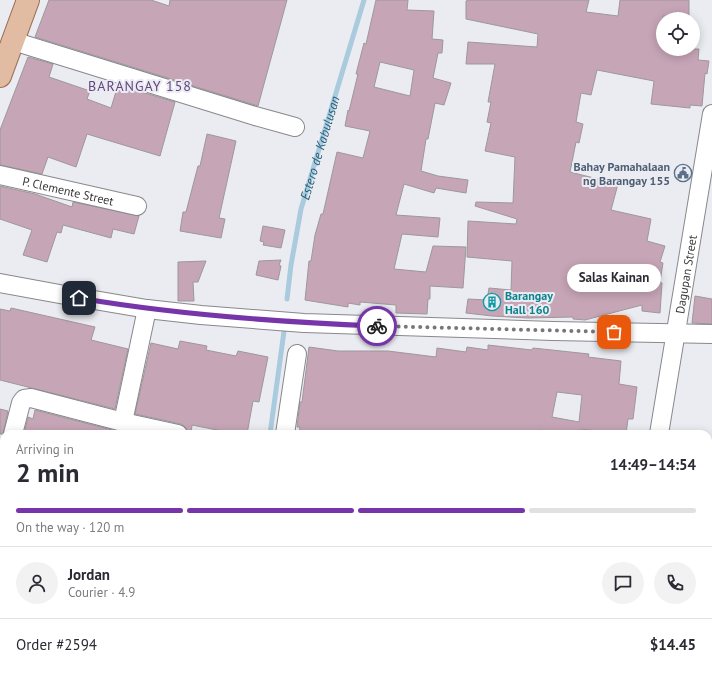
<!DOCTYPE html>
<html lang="en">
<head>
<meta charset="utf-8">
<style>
	body { margin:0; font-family:"PT Sans",sans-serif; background:#f2f2f3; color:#2b2b33; height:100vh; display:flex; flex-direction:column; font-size:15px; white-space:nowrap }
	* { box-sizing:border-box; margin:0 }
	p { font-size:13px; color:#7c7c81 }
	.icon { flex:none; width:22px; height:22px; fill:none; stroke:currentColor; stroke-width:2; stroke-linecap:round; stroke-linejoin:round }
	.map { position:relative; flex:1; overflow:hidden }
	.details { position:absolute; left:0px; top:430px; width:712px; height:248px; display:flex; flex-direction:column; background:#fff; border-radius:12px 12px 0 0; box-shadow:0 2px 10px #0003 }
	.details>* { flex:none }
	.tools { position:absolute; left:656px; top:12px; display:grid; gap:8px }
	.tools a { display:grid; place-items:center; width:44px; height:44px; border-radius:50%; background:#fff; box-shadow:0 2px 10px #0003; font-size:20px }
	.pin { position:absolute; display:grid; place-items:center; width:34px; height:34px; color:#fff; margin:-17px; border-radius:8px; box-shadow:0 2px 6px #0006 }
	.courier { position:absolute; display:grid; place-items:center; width:40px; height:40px; margin:-20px; border:3px solid #7735aa; border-radius:50%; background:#fff; color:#222; box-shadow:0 1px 5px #0007 }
	.bubble { position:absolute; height:28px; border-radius:14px; background:#fff; box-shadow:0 2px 10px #0003; font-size:13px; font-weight:700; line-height:28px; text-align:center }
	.summary em { font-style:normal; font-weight:700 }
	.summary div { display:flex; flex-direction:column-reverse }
	.summary { display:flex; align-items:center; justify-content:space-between; height:68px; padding:0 16px }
	h1 { font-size:26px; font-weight:700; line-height:30px }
	.bar { display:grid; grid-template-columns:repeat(4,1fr); gap:6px 4px; align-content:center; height:48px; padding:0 16px }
	.bar i { height:5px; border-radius:3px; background:#e1e1e2 }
	.bar .current { background:#7735aa }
	.bar p { grid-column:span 4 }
	.line { display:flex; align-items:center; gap:10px; padding:0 16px; border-top:1px solid #e1e1e2 }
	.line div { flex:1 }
	.round { display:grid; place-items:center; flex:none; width:42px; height:42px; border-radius:21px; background:#f2f2f3 }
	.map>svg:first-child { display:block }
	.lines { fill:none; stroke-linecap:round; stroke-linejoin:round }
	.stream { stroke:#a9cbdd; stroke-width:5 }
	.river { stroke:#a9cbdd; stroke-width:30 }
	.building { fill:#c6a5b6; stroke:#9d989a; fill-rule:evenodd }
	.minor-casing { stroke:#88888d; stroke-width:20 }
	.major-casing { stroke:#997055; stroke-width:24 }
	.minor { stroke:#fff; stroke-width:18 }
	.major { stroke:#e1bba2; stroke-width:22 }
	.done { stroke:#77777a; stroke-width:4; stroke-dasharray:0 7.2 }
	.route { stroke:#7735aa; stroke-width:5 }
	.labels { text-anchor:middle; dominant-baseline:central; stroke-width:4; stroke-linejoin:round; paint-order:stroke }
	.service-label { font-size:12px; font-weight:bold; fill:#4e5e75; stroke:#ebecf1; text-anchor:end }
	.street-label { font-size:12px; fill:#38383a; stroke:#ebecf1 }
	.culture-label { font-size:12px; font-weight:bold; fill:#0d838f; stroke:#ebecf1; text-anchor:start }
	.water-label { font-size:13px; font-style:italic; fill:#245f7a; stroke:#ebecf1 }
	.quarter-label { font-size:14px; letter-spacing:1px; fill:#634580; stroke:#ebecf1 }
</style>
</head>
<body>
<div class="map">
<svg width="712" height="678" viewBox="0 0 712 678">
	<rect width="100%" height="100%" fill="#ebecf1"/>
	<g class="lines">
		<!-- stream -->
		<g class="stream">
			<path id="s1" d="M 287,299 L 291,265 L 301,209 L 364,0"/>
			<path d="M 270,434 L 285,324"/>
			<path d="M 0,658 L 4,659"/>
			<path d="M 49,674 L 61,678"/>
		</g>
		<!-- river -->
		<path class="river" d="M 236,678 L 237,674"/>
	</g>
	<!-- building -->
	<g class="building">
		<path d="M 49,0 L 151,0 L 169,6 L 170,0 L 287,0 L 258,106 L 35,37 Z"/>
		<path d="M 376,0 L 408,0 L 407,10 L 434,11 L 432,39 L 443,40 L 442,53 L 438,53 L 433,78 L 451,83 L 444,105 L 435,103 L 428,139 L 426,139 L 421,171 L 438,176 L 468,180 L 466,193 L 436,188 L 434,193 L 404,184 L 396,215 L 440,218 L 438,237 L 402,234 L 394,269 L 426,272 L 433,246 L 466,247 L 463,288 L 430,286 L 430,299 L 428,299 L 427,314 L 396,313 L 396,305 L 360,302 L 360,305 L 348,303 L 348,307 L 305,300 L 309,261 L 311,261 L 315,235 L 321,214 L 323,214 L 337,152 L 363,158 L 370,131 L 345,126 L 348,110 L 349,111 L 358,74 L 356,74 L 364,43 L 366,44 ZM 380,62 L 414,70 L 410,96 L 374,87 Z"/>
		<path d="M 468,0 L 589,0 L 586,12 L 618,16 L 620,0 L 689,0 L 689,17 L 663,16 L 663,49 L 699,49 L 698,60 L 709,61 L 707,74 L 705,73 L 702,106 L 690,105 L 690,108 L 651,104 L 654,81 L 597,70 L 591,95 L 581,93 L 576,122 L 583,124 L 579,143 L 576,142 L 570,172 L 618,184 L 611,210 L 651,219 L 647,241 L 665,246 L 660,262 L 663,263 L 660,282 L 662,283 L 660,313 L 642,311 L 642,305 L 585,320 L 573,319 L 573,317 L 528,318 L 492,316 L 466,313 L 468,299 L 487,300 L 489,288 L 511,290 L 512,261 L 467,257 L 468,221 L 516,224 L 517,219 L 475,206 L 476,202 L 513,203 L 515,157 L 485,151 L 491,123 L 487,122 L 491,102 L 488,102 L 495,64 L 466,64 L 468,42 L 537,47 L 538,34 L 466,19 L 466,1 Z"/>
		<path d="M 28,57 L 53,64 L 49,77 L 90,91 L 87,99 L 111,108 L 118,85 L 175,102 L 160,156 L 87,134 L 76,167 L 48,157 L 42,174 L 0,165 L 0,130 Z"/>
		<path d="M 207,134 L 236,141 L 219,218 L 225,219 L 221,238 L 180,231 L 183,212 L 186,212 L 198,166 L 200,166 Z"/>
		<path d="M 0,186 L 35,194 L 72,207 L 73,202 L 139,216 L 134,234 L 113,229 L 111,238 L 63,225 L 61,233 L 57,232 L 47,262 L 23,255 L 32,230 L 0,219 Z"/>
		<path d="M 263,226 L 285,230 L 281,248 L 263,245 L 264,242 L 260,241 Z"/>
		<path d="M 281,260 L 279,265 L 281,266 L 278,280 L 256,275 L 259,261 Z"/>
		<path d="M 206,261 L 198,282 L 193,282 L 194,301 L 178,301 L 178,262 Z"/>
		<path d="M 695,296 L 712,299 L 712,324 L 692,323 Z"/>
		<path d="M 11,308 L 95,327 L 91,340 L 128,349 L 115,409 L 0,380 L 0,309 L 10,311 Z"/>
		<path d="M 180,341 L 207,346 L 206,350 L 236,356 L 238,351 L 268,357 L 259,402 L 253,401 L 247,434 L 237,434 L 192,425 L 191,434 L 188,434 L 185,427 L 181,424 L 135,414 L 151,343 L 178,349 Z"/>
		<path d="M 488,345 L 532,350 L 533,348 L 589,354 L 588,357 L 621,361 L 619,384 L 637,387 L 633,419 L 628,419 L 626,434 L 580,429 L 579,434 L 556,434 L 540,430 L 539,434 L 299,434 L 300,427 L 297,427 L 300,402 L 302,402 L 309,347 L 338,351 L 388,351 L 436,357 L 437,348 L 466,352 L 467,347 L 488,350 ZM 557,392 L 582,395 L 579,422 L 552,417 Z"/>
		<path d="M 0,409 L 8,411 L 3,434 L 0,434 Z"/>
		<path d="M 35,410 L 120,432 L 129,434 L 24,434 L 28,417 L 33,419 Z"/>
	</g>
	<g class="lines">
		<defs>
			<g id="minor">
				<path d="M 13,41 L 255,116 L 295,127"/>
				<path id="s2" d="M 0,175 L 137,206"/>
				<path d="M 0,283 L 65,295 L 147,309 L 201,315 L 304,323 L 553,331 L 712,334"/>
				<path d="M 123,422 L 147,309"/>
				<path d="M 13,434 L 21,403 L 24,399 L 31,398 L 123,422 L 178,434"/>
				<path d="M 285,434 L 297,354"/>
				<path id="s3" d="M 659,434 L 712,114"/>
				<path d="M 0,483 L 4,468"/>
				<path d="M 0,527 L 4,528"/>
				<path d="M 0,637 L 4,638"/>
				<path d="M 126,674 L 139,678"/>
				<path d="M 170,678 L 171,674"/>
				<path d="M 245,678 L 246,674"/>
				<path d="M 428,678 L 428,674"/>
				<path d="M 509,678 L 510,674"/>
				<path d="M 617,678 L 618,674"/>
			</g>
			<path id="major" d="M 0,76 L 28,0"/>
		</defs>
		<!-- minor casing -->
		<use href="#minor" class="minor-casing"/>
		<!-- major casing -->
		<use href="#major" class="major-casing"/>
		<!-- minor -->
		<use href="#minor" class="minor"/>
		<!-- major -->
		<use href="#major" class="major"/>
	</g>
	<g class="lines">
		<!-- done -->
		<path class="done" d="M 377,326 L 614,332"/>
		<!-- route -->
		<path class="route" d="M 79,298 C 178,315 277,322 377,326"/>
	</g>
	<!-- icons -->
	<defs>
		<symbol id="civic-ring" viewBox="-11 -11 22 22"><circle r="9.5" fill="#ebecf1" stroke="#5c6f8a" stroke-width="1.5"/><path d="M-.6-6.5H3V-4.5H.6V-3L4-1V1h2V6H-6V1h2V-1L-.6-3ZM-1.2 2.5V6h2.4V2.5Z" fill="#5c6f8a"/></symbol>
		<symbol id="building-ring" viewBox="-11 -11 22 22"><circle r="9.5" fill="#ebecf1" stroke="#0f9aa8" stroke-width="1.5"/><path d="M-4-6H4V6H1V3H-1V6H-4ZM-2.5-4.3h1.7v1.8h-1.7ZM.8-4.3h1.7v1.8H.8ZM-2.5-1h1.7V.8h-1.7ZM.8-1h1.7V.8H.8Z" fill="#0f9aa8"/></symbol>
	</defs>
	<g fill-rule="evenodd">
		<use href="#civic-ring" x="673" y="163" width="20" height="20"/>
		<use href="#building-ring" x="482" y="292" width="20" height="20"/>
	</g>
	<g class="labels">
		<!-- service labels -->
		<g class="service-label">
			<text x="670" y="166">Bahay Pamahalaan<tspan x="670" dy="14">ng Barangay 155</tspan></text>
		</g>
		<!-- street labels -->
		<g class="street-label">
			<text stroke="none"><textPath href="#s2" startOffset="70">P. Clemente Street</textPath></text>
			<text stroke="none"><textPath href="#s3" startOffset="162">Dagupan Street</textPath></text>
		</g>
		<!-- culture labels -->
		<g class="culture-label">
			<text x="505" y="295">Barangay<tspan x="505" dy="14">Hall 160</tspan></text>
		</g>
		<!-- water labels -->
		<g class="water-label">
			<text stroke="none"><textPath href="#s1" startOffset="155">Estero de Kabulusan</textPath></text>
		</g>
		<!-- quarter labels -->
		<g class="quarter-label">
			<text x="140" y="86">BARANGAY 158</text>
		</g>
	</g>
</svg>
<div class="tools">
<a><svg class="icon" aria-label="locate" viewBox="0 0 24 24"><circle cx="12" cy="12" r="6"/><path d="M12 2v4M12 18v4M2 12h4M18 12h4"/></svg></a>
</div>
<div class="pin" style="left:614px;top:332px;background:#ea580c"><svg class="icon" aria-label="bag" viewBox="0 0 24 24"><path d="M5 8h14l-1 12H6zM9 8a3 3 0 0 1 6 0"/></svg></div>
<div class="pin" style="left:79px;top:298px;background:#1f2937"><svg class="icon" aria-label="home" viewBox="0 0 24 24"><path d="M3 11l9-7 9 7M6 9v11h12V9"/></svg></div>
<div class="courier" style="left:377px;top:326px"><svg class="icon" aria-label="bike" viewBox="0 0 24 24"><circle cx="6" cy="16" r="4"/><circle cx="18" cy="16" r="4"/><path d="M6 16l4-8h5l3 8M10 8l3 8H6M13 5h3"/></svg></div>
<div class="bubble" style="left:567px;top:264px;width:94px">Salas Kainan</div>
<section class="details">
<div class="summary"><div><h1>2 min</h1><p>Arriving in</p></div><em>14:49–14:54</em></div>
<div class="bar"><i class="current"></i><i class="current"></i><i class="current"></i><i></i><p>On the way · 120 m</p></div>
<div class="line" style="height:72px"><a class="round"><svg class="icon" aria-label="person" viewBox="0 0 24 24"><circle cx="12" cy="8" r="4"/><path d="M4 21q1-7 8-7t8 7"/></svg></a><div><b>Jordan</b><p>Courier · 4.9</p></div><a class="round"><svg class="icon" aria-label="chat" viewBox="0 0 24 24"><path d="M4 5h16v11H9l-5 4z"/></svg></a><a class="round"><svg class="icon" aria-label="phone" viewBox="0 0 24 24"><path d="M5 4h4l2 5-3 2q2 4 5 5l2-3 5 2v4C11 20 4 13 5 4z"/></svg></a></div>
<div class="line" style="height:52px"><div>Order #2594</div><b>$14.45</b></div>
</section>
</div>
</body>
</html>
